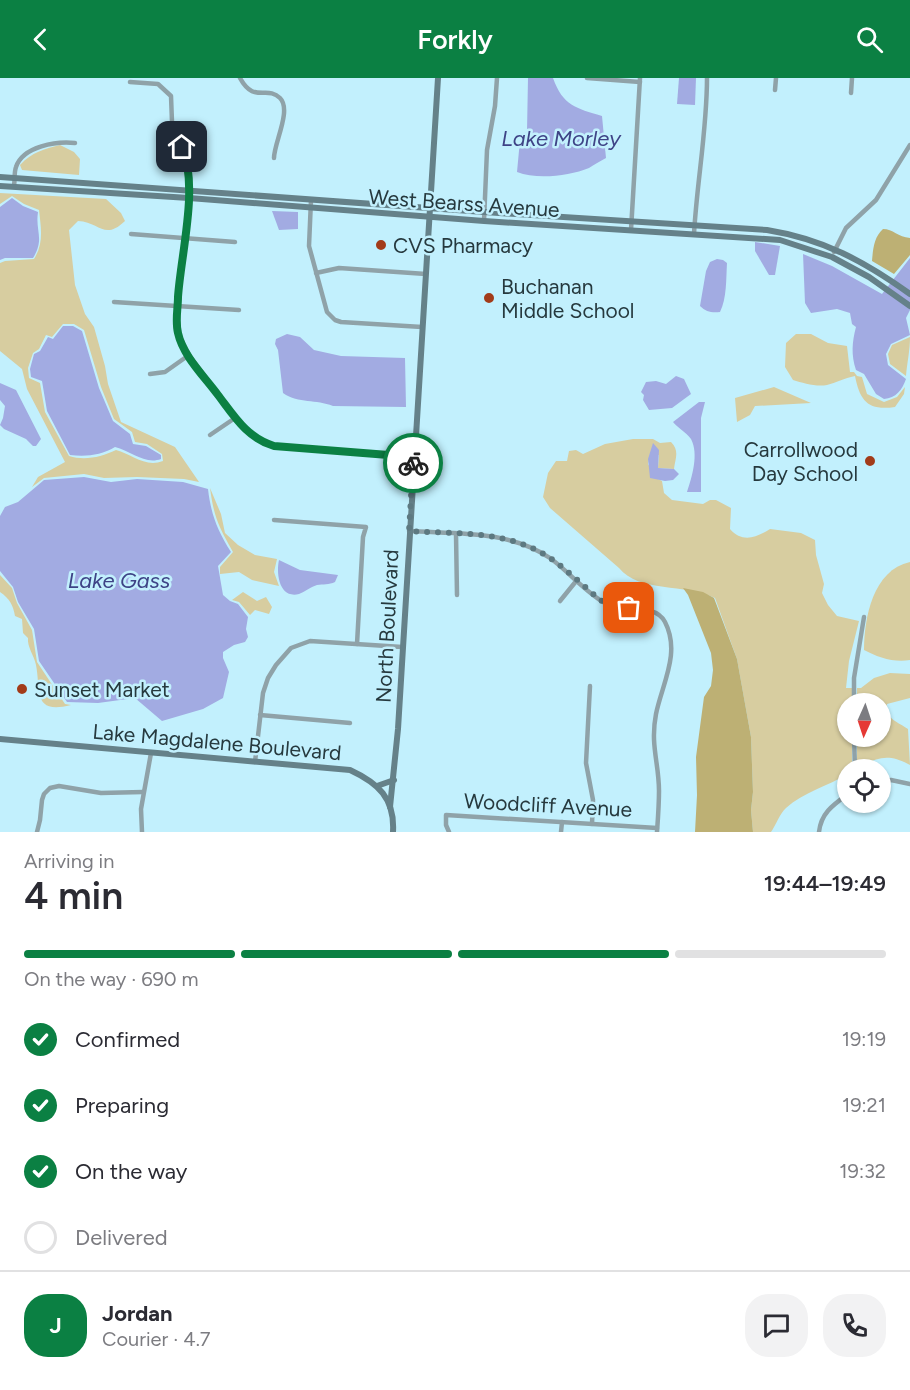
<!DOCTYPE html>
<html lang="en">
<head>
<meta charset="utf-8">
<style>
	body { margin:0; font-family:Figtree,sans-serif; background:#f2f2f3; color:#2b2b33; height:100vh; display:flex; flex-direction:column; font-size:22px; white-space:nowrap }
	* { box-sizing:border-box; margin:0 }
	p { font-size:20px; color:#7c7c81 }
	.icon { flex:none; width:33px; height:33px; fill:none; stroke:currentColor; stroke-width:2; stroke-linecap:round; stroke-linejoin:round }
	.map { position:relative; height:754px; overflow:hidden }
	.side { display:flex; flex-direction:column; background:#fff; flex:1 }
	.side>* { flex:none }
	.needle { width:39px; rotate:183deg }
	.fabs { position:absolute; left:837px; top:615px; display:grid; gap:12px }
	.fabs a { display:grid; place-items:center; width:54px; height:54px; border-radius:50%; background:#fff; box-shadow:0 2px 4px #0004; font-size:30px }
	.pin { position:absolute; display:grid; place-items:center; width:51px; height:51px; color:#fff; margin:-26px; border-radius:12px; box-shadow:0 3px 9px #0006 }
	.courier { position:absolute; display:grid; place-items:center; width:60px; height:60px; margin:-30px; border:4px solid #0b8043; border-radius:50%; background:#fff; color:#222; box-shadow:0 2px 8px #0007 }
	.head em { font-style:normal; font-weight:600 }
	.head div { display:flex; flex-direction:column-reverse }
	.head { display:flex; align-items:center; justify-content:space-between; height:102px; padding:0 24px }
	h1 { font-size:39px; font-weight:600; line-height:45px }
	.bar { display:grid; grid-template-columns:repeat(4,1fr); gap:9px 6px; align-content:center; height:72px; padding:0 24px }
	.bar i { height:8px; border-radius:4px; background:#e1e1e2 }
	.bar .active { background:#0b8043 }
	.bar p { grid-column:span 4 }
	.line { display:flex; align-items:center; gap:15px; padding:0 24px; border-top:2px solid #e1e1e2 }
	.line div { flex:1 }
	.round { display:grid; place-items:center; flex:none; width:63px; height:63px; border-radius:24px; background:#f2f2f3 }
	ol { padding:0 24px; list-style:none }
	li { display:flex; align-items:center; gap:18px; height:66px }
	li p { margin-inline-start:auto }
	li .icon { padding:6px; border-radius:50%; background:#0b8043; color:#fff; stroke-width:4 }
	li:last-child { color:#7c7c81 }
	li i { width:33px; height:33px; border:3px solid #e1e1e2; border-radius:50% }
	header { display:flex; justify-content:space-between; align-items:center; height:78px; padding:0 24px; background:#0b8043; color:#fff; font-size:27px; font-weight:600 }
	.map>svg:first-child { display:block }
	.green { fill:#d7cda0; fill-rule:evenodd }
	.forest { fill:#bdb074 }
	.water { fill:#a2abe2 }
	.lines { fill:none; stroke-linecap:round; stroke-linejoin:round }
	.street { stroke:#8fa2a8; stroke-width:4.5 }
	.secondary { stroke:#658189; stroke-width:6 }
	.done { stroke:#5d7981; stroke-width:6; stroke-dasharray:0 10.8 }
	.route { stroke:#0b8043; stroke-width:8 }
	.poi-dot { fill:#a23b19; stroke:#c2f0fd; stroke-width:2 }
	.labels { text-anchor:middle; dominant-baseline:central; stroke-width:5; stroke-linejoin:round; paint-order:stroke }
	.street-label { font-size:21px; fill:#26393e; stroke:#c2f0fd }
	.poi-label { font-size:21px; fill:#26393e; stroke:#c2f0fd; text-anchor:start }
	.water-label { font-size:22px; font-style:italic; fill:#3e4386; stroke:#c2f0fd }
</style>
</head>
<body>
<header><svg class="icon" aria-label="back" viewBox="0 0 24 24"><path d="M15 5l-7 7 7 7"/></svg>Forkly<svg class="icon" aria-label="search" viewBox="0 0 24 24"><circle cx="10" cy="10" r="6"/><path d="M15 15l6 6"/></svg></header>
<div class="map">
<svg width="910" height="754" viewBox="0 0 910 754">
	<rect width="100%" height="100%" fill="#c2f0fd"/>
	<!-- green -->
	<g class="green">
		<path d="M 60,67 L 74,74 L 80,81 L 79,97 L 22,92 L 20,87 C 32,74 44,71 60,67 Z"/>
		<path d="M 0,115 L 106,121 L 121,135 L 125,143 C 104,163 100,144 78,143 L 69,152 L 75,207 L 85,236 L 94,249 L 105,288 L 108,306 L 121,344 L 175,369 L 199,404 L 184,401 L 137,399 L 104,400 L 84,396 L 44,400 L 32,409 L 38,399 L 65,384 L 27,311 L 22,291 L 0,273 L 0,185 L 5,183 L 34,181 C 44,165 41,150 39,132 L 24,126 L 12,118 L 0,126 ZM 63,246 L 74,246 L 84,252 L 101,309 L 114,341 L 132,354 L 135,364 L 147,366 L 162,376 L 163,383 C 145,390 132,376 116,372 C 101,379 85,383 69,378 L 45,334 L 40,305 L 29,300 L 28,290 L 33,275 L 39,271 L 46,257 L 52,259 Z"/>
		<path d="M 796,256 L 811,256 L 828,265 L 847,268 L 850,294 L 854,294 L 857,298 L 862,299 L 867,316 L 884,324 L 897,319 L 905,309 L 904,316 L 895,329 C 868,333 860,323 855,298 C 844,300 836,305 827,307 C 816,309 803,305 793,302 L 785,289 L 786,265 Z"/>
		<path d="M 910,259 C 910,273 907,285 906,298 L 890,286 L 888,276 L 892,267 Z"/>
		<path d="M 774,309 L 811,325 L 755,328 L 750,337 L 737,344 L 735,320 Z"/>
		<path d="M 633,361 L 653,361 L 660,365 L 671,364 C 680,373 675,381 674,391 L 658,390 L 659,377 L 650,376 L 648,386 L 656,400 L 662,403 L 664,415 L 672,422 L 703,426 L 710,422 L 716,422 L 731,430 L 730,451 C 742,465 756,460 770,451 L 801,455 L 815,462 L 816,477 L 824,506 L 822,515 L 828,527 L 837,538 L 859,543 L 849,583 L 846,610 L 852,610 L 852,625 L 848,626 L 848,658 L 852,659 L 852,691 L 848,692 L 847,696 C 829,708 803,714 786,730 C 780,735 776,747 771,754 L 753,754 L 751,732 L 753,714 L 751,659 L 737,581 L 715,520 C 685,505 639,515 619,490 L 550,430 L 543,419 L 548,395 L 556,383 L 567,383 L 569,373 L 576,372 L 583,376 L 605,366 Z"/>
		<path d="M 210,410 L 221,436 L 225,455 L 238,467 L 255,477 L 277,481 L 274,494 L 279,508 L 252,502 L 239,494 L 220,496 L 220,489 L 233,474 C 219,449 214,440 210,410 Z"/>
		<path d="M 910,484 L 910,582 C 894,585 877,579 864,572 C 864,540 873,492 910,484 Z"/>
		<path d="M 0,497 L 12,510 L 17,525 L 32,552 L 37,584 L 65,626 L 71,627 C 32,637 41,612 36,587 C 34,577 27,569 28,560 L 23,555 L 22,541 L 15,538 C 13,527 10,521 0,514 Z"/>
		<path d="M 243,514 L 257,523 L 266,519 L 272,529 L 269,536 L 255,532 L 250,537 L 239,524 L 232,522 Z"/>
		<path d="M 890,595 L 910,596 L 910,620 L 887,626 C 886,642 897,643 908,651 L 910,687 C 889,675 877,679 857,690 L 857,659 L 880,658 L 880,626 L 857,625 L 857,610 L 861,610 L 874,600 Z"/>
	</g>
	<!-- forest -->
	<g class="forest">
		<path d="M 883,151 C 893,151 898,159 910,160 L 910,177 L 894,196 L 872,183 C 873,171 874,159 883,151 Z"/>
		<path d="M 683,510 L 703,514 L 714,520 L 737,581 L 751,659 L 753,714 L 751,732 L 753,754 L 695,754 L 697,717 L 696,679 L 704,619 L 711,608 L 713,592 L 711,575 L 688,517 Z"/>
	</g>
	<!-- water -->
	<g class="water">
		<path d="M 528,0 L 553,0 C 563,28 576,30 602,38 L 606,80 C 600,83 594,87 589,90 C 569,98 537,102 517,94 L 520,62 L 527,53 Z"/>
		<path d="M 679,0 L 696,0 L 695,27 L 677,26 Z"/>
		<path d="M 12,120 L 23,128 L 38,134 C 35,153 45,161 33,180 L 5,180 L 0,182 L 0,129 Z"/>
		<path d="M 272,133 L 298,134 L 298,151 L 279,152 Z"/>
		<path d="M 755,164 L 780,168 L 775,197 L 769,197 L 755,173 Z"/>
		<path d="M 803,176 L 832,188 L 882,216 L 910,180 L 910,232 L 906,240 L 910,257 L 891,266 L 886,276 L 888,287 L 906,301 C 902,312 896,320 884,321 L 876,316 L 864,296 L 856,292 C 851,277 852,264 856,249 L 852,246 L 850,235 L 837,231 L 811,235 L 805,225 Z"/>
		<path d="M 717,181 L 723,182 L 727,185 C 726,201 727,220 720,234 C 712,235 706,234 700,228 L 706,193 L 710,184 Z"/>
		<path d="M 63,248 L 73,248 L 82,253 L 99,310 L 113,343 L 130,356 L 133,366 L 146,368 L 161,377 L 161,381 C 145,387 131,373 115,369 C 101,377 87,379 70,377 L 47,333 L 42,303 L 31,299 L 30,291 L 34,276 L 40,273 L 48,259 L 53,261 Z"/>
		<path d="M 287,256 L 300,259 L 314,272 L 341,278 L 405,280 L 406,329 L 333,328 C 316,321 299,326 283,315 L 278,272 L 275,266 L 276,261 Z"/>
		<path d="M 676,298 L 684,301 L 691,316 L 672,330 L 649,332 L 643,322 L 644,317 L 641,314 L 646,304 L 656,303 L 666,306 Z"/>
		<path d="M 0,305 L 16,312 L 41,361 L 36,368 L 33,368 L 26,361 L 4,351 L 0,347 L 3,340 L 5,328 L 0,322 Z"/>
		<path d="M 699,324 L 705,324 L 701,340 L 701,414 L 687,414 C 692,399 699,376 691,361 C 686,354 678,350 673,344 Z"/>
		<path d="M 653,365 L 659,372 L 658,390 L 674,391 L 679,396 L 673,402 L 665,403 L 650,400 L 648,381 Z"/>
		<path d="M 84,399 L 111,404 L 137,401 L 183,404 L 208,411 C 211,436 217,452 231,474 L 218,488 L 223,517 L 230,523 L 238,526 L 248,539 L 246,551 L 248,559 L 245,564 L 234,567 L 223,574 L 223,580 L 229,594 L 223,620 L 203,631 L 162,643 L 135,620 L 98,625 L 67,624 L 39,583 L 34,551 L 18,524 L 13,509 L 0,493 L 0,438 L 5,429 L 18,424 L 44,402 Z"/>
		<path d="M 279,482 L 300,492 L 338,497 L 335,504 C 329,507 323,506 317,507 C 310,509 305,514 299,516 C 279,521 276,495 279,482 Z"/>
	</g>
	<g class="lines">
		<!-- street -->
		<g class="street">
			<path d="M 240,0 C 254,26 267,7 280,20 C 292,32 274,65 274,80"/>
			<path d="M 587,0 L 640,4"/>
			<path d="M 130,4 L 158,6 L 171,18 L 172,44 L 187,82 L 189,120 L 184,176 L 180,191 L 177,243 L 178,255 L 189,277 L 245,352 L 263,365 L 274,368 L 414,379"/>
			<path d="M 775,12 L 776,0"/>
			<path d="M 851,15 L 852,0"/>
			<path d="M 14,108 C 15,102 14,94 16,89 C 23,68 57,63 75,65"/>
			<path d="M 311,122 L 309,168 L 327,234 L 335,242 L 341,244 L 422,249"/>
			<path d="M 484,143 L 487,72 L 495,28 L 497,0"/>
			<path d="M 631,152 L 640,0"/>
			<path d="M 131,156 L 235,164"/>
			<path d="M 694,156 C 697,103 707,52 707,0"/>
			<path d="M 834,174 L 846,150 L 876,122 L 910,67"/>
			<path d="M 316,195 L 339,190 L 426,196"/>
			<path d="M 114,224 L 239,232"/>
			<path d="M 150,296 L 165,294 L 189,277"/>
			<path d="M 210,357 L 235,340"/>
			<path d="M 274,442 L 366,449 L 363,459 L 357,566"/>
			<path d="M 409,453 C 456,456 509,452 550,480 C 567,492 589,518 607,526 C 624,533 655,525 665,544 C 681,575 662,606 656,636 C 650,667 659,685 659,713 C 659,727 658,740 657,754"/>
			<path d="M 456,456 L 457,517"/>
			<path d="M 560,523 L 577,502"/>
			<path d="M 590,608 L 586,685 L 593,722 L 592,746"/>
			<path d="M 854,626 L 854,600 L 864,539"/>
			<path d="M 260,637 L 350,645"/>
			<path d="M 854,658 L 855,692"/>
			<path d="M 255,684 L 263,615 L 268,600 L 276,587 L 291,570 L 310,563 L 402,569"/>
			<path d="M 880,704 L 891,702 L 910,706"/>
			<path d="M 37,754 L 40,742 L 42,722 L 44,716 L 50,710 L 59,708 L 101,715 L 143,714"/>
			<path d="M 142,754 L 141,731 L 151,675"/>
			<path d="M 449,754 L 446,747 L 446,737 L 657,750"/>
			<path d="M 561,754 L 562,744"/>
			<path d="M 819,754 C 821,735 833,727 848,716"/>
		</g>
		<!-- secondary -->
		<g class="secondary">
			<path d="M 0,99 L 484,134 L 767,152 C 823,161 864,183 910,216"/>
			<path d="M 0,108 L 189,120 L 484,143 L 780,162 L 832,179 L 869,199 L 910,228"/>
			<path d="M 0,661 L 350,692 C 378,705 395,720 393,754"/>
			<path d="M 377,708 L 394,702"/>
			<path d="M 390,729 L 398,651 L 438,0"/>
		</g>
	</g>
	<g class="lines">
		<!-- done -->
		<path class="done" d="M 413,385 L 409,453 C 456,456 509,452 550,480 C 567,492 584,508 600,522 L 608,526 L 629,530"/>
		<!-- route -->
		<path class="route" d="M 182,69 C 199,109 181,175 178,219 C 178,230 175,243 178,255 C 183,278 204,298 218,317 C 234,338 247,360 274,368 L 414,379 L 413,385"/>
	</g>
	<!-- markers -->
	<g class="poi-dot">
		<circle cx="381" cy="167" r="6"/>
		<circle cx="489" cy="220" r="6"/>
		<circle cx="870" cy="383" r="6"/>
		<circle cx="22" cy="611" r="6"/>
	</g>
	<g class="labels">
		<!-- street labels -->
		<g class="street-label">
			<text transform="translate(464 125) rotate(4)">West Bearss Avenue</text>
			<text transform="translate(387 548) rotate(-87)">North Boulevard</text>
			<text transform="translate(217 664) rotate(5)">Lake Magdalene Boulevard</text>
			<text transform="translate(548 727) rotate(3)">Woodcliff Avenue</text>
		</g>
		<!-- poi labels -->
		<g class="poi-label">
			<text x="393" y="167">CVS Pharmacy</text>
			<text x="501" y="208">Buchanan<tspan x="501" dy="24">Middle School</tspan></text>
			<text x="858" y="371" text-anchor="end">Carrollwood<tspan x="858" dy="24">Day School</tspan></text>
			<text x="34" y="611">Sunset Market</text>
		</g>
		<!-- water labels -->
		<g class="water-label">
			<text x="561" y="60">Lake Morley</text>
			<text x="119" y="502">Lake Gass</text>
		</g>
	</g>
</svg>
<div class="fabs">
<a><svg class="needle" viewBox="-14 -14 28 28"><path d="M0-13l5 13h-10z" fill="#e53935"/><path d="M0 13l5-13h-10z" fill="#7c7c81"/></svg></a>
<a><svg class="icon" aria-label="locate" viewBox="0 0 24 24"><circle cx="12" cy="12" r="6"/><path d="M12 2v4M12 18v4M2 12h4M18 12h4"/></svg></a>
</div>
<div class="pin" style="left:629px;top:530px;background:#ea580c"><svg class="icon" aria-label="bag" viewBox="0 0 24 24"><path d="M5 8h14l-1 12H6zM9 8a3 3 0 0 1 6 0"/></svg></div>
<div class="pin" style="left:182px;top:69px;background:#1f2937"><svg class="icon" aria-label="home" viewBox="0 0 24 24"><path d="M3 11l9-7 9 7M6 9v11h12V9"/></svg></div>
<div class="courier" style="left:413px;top:385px"><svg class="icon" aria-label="bike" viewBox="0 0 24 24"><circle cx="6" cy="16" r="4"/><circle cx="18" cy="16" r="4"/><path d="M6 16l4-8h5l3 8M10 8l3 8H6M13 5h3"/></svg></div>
</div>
<section class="side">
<div class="head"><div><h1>4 min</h1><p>Arriving in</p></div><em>19:44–19:49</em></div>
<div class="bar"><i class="active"></i><i class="active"></i><i class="active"></i><i></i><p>On the way · 690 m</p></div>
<ol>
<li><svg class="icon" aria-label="check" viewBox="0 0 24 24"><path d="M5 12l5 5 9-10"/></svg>Confirmed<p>19:19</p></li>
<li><svg class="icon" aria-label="check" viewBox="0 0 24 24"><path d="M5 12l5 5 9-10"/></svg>Preparing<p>19:21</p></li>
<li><svg class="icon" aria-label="check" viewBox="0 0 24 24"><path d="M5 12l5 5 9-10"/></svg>On the way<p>19:32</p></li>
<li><i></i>Delivered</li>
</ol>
<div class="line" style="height:108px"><b class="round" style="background:#0b8043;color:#fff">J</b><div><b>Jordan</b><p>Courier · 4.7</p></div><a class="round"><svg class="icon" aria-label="chat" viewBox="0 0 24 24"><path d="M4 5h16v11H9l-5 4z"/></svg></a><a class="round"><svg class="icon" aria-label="phone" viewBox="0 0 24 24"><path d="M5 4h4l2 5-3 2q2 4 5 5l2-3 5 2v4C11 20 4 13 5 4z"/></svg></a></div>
</section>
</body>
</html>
